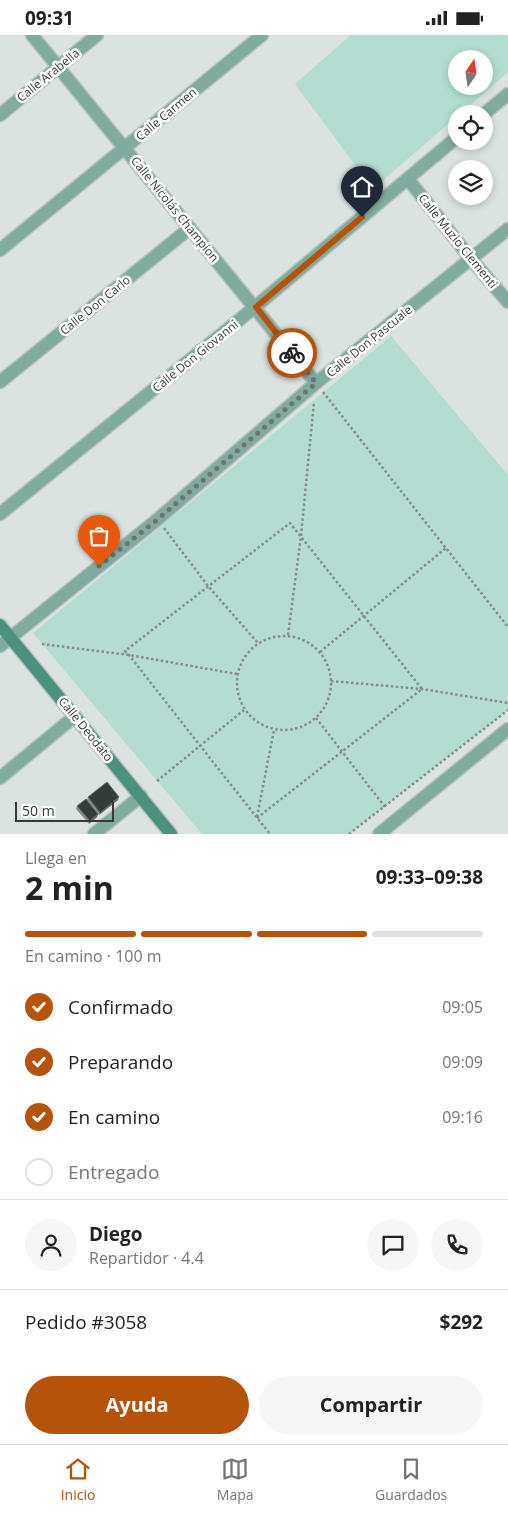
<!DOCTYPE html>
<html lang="es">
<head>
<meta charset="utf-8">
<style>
	body { margin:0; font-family:"Open Sans",sans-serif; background:#f6f6f6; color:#222; height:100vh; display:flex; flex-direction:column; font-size:19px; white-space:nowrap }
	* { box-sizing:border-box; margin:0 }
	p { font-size:16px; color:#767676 }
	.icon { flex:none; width:28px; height:28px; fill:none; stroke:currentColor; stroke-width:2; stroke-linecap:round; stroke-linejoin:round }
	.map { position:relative; height:799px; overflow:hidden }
	.side { display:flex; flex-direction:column; background:#fff; flex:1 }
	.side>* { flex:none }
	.needle { width:32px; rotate:13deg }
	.tools { position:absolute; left:448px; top:15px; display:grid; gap:10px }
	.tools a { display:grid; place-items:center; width:45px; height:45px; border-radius:50%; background:#fff; box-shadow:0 2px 8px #0003; font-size:25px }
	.scale { position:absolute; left:15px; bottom:12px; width:99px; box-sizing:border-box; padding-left:5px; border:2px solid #363938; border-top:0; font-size:14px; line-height:18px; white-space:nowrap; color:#363938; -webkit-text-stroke:4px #fff; paint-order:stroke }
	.pin { position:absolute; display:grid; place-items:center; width:42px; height:42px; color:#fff; margin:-51px -21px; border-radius:50% 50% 50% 0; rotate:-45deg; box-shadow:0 0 5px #0007 }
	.pin .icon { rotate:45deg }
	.courier { position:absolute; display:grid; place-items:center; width:50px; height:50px; margin:-25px; border:4px solid #b45309; border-radius:50%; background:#fff; color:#222; box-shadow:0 1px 6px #0007 }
	.overview em { font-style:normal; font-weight:700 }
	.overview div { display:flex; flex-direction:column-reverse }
	.overview { display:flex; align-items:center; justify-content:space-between; height:85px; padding:0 25px }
	h1 { font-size:32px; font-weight:700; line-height:38px }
	.bar { display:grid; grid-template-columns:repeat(4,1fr); gap:8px 5px; align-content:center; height:60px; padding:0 25px }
	.bar i { height:6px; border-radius:4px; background:#e0e0e0 }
	.bar .active { background:#b45309 }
	.bar p { grid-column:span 4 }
	.line { display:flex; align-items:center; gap:12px; padding:0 25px; border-top:1px solid #e0e0e0 }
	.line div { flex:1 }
	.round { display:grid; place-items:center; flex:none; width:52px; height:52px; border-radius:26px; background:#f6f6f6 }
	ol { padding:0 25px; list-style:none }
	li { display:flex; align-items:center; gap:15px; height:55px }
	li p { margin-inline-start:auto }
	li .icon { padding:5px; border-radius:50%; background:#b45309; color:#fff; stroke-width:4 }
	li:last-child { color:#767676 }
	li i { width:28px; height:28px; border:2px solid #e0e0e0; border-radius:50% }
	.cta { display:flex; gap:10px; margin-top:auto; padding:10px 25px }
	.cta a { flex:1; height:58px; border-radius:30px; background:#b45309; color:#fff; font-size:20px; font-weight:700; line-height:58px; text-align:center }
	.cta a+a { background:#f6f6f6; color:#222 }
	.status { display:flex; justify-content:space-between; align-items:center; height:35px; padding:0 25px; background:#fff; direction:ltr }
	.status svg { height:14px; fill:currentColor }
	.tab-bar { display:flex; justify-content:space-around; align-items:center; height:70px; border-top:1px solid #e0e0e0; background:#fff; font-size:14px; color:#767676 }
	.tab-bar a { display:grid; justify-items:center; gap:2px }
	.tab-bar .active { color:#b45309 }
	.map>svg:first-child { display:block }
	.green { fill:#b3ddd1; fill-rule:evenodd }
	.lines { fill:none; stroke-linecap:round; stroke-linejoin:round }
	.street-casing { stroke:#b9c1be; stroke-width:15 }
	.secondary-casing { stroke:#b9c1be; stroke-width:15 }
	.path { stroke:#868c8a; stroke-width:2.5; stroke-dasharray:2.5 2.5; stroke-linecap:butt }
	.street { stroke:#80ab9f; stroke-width:12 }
	.secondary { stroke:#4c9180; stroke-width:12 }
	.wall { fill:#878f8c }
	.shaded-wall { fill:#666d6b }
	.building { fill:#343b39; stroke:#666d6b }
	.done { stroke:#6f7473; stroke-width:5; stroke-dasharray:0 9 }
	.route { stroke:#b45309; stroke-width:6 }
	.labels { text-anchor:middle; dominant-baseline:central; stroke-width:5; stroke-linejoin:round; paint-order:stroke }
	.street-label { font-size:12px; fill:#363938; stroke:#fff }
</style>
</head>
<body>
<div class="status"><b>09:31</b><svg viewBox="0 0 49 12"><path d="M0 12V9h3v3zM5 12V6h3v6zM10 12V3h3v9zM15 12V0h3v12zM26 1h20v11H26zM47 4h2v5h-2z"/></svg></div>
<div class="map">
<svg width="508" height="799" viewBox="0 0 508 799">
	<rect width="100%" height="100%" fill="#dae3e0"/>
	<!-- green -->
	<g class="green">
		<path d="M 351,0 L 506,0 L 508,2 L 508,37 L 460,79 L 456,79 L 456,82 L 373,154 L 295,49 ZM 456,24 L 484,24 L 484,51 L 456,51 Z"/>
		<path d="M 391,301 L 508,440 L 508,675 L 349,799 L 202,799 L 33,598 Z"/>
	</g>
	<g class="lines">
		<defs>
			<g id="street">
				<path d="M 32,0 L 316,348"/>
				<path d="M 484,79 L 508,59"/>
				<path d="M 0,80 L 97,0"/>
				<path d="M 408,144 L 471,224 L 508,267"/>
				<path d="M 0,215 L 262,0"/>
				<path d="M 0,347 L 190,193"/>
				<path d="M 0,479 L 255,272 L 456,103"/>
				<path d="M 0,611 L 158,484 L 316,348 L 508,194"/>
				<path d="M 0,743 L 75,681"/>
				<path d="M 94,799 L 141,761"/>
				<path d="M 379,799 L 508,694"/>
			</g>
			<path id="secondary" d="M 0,590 L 171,799"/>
		</defs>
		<!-- street casing -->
		<use href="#street" class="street-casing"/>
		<!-- secondary casing -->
		<use href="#secondary" class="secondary-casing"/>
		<!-- path -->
		<g class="path">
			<path d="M 323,357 L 508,592"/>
			<path d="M 164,493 L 208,551 L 258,608"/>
			<path d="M 288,600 L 301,501 L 314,367"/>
			<circle cx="284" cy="648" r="47"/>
			<path d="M 42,609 L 129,620 L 237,639"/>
			<path d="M 320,617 L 446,513"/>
			<path d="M 331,646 L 422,654 L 508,668"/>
			<path d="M 316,683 L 385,772"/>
			<path d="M 157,746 L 244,675"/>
			<path d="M 257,782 L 274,695"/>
			<path d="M 257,783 L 422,654 L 290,488 L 125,616 L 129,620 C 176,680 223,740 270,799"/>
			<path d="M 349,799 L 508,675"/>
		</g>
		<!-- street -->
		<use href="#street" class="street"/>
		<!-- secondary -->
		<use href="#secondary" class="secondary"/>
	</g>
	<!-- wall -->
	<g class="wall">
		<path d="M 88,762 L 118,765 L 99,780 L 87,765 Z"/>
		<path d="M 77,771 L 98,779 L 97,782 L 89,789 L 76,774 Z"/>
	</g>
	<!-- shaded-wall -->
	<g class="shaded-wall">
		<path d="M 119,762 L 118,765 L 99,780 L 100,778 Z"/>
		<path d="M 98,779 L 97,782 L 89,789 L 90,786 Z"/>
	</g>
	<!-- building -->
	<g class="building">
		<path d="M 107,747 L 119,762 L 100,778 L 88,762 Z"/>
		<path d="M 86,764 L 98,779 L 90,786 L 77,771 Z"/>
	</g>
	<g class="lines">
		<!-- done -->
		<path class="done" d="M 99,531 L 158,484 L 316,348 L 292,318"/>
		<!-- route -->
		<path class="route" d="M 292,318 L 256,272 L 362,182"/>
	</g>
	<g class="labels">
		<!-- street labels -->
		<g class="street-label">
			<text transform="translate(48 40) rotate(-39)">Calle Arabella</text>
			<text transform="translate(166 79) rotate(-40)">Calle Carmen</text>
			<text transform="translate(175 174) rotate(51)">Calle Nicolás Champion</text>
			<text transform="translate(458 206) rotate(51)">Calle Muzio Clementi</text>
			<text transform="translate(95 270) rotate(-39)">Calle Don Carlo</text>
			<text transform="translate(369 306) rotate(-39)">Calle Don Pascuale</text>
			<text transform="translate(195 321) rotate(-39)">Calle Don Giovanni</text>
			<text transform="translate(86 694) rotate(51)">Calle Deodato</text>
		</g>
	</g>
</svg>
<div class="tools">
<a><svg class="needle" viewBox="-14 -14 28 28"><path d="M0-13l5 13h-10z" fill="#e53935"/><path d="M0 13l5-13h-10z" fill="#767676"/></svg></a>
<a><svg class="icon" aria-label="locate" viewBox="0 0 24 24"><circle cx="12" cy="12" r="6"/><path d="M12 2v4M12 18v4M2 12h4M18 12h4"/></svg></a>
<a><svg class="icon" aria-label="layers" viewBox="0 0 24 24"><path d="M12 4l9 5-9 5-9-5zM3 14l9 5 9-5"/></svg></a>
</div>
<div class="scale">50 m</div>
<div class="pin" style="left:99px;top:531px;background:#ea580c"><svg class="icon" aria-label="bag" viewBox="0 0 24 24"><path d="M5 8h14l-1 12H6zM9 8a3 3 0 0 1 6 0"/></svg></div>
<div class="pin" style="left:362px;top:182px;background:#1f2937"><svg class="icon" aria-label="home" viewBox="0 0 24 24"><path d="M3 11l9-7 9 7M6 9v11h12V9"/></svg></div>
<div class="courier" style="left:292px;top:318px"><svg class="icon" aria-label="bike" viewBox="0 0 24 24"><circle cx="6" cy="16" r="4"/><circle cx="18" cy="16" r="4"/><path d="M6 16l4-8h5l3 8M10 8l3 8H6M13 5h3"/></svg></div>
</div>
<section class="side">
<div class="overview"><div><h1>2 min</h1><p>Llega en</p></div><em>09:33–09:38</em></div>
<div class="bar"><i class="active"></i><i class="active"></i><i class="active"></i><i></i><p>En camino · 100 m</p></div>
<ol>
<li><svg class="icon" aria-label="check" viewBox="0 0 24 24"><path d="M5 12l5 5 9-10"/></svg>Confirmado<p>09:05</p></li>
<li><svg class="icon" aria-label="check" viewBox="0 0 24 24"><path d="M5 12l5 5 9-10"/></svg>Preparando<p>09:09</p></li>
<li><svg class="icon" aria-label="check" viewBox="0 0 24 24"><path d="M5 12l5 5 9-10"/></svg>En camino<p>09:16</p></li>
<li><i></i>Entregado</li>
</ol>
<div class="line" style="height:90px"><a class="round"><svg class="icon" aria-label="person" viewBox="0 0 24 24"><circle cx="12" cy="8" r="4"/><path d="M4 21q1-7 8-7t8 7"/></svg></a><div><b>Diego</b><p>Repartidor · 4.4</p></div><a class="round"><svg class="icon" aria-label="chat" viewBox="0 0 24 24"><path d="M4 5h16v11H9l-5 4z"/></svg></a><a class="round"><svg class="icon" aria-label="phone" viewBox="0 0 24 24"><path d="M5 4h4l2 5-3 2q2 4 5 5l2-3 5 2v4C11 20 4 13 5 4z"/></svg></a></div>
<div class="line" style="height:65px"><div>Pedido #3058</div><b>$292</b></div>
<div class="cta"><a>Ayuda</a><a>Compartir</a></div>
</section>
<nav class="tab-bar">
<a class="active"><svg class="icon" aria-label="home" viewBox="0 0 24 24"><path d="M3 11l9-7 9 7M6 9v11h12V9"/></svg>Inicio</a>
<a><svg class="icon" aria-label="map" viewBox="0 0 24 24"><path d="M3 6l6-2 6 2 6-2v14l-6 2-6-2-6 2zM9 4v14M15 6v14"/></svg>Mapa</a>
<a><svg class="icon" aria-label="saved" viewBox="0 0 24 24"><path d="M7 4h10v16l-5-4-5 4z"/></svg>Guardados</a>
</nav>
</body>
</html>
